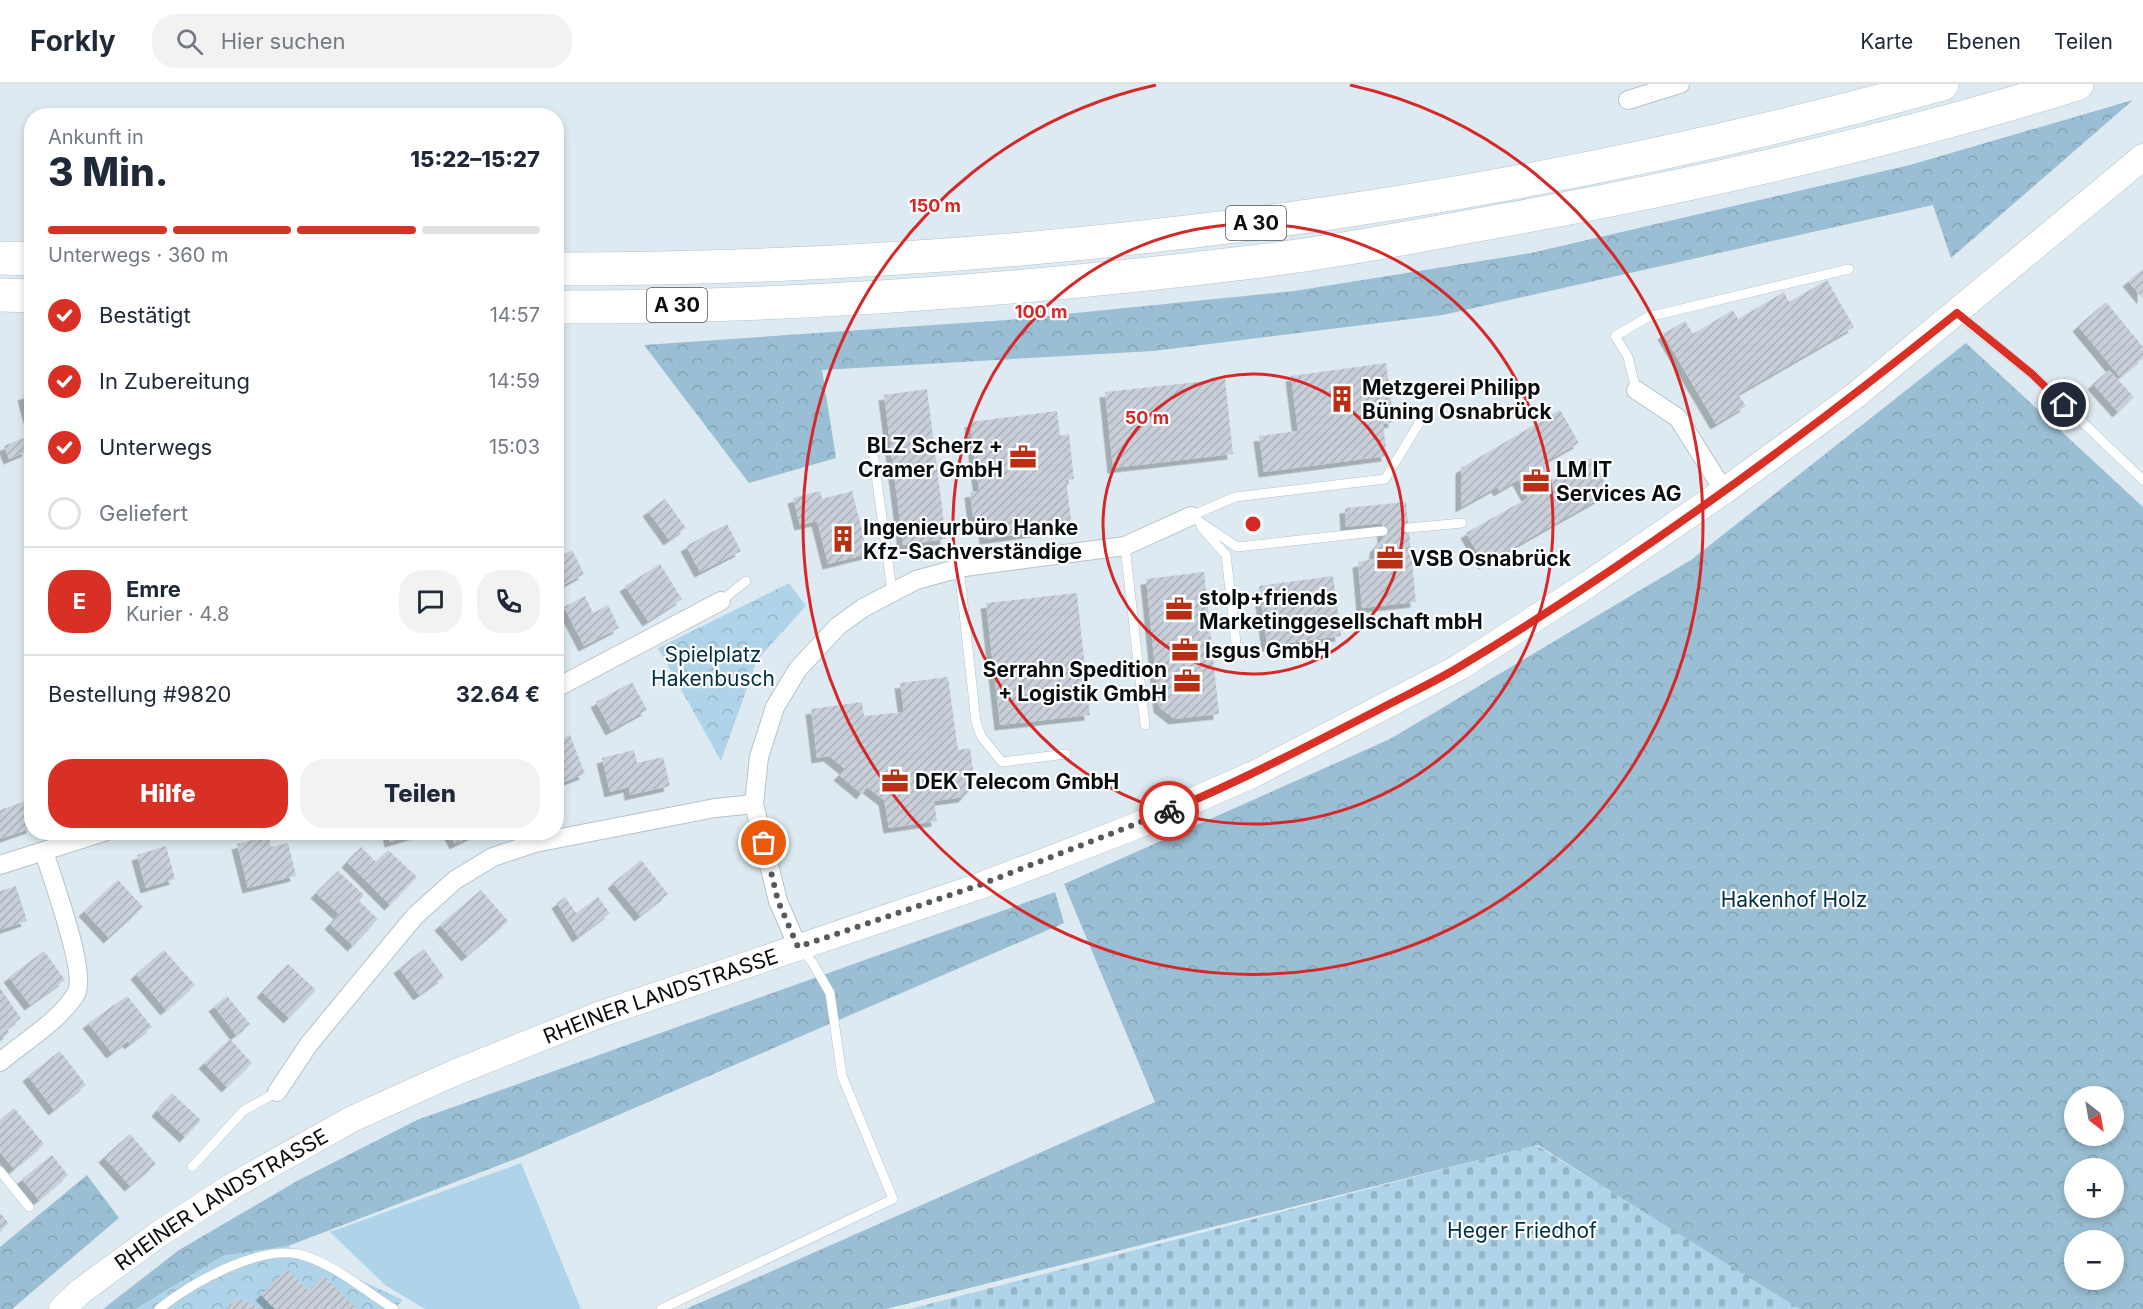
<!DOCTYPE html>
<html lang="de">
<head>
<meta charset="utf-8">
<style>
	body { margin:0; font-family:Inter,sans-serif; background:#f2f2f3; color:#1f2937; height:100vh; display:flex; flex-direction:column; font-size:22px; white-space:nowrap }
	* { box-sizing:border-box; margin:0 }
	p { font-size:20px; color:#747a83 }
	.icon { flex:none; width:33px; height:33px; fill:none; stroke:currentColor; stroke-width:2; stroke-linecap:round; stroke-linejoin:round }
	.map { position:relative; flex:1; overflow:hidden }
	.panel { position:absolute; left:24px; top:24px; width:540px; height:732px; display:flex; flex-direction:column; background:#fff; border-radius:24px; box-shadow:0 3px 9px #0003 }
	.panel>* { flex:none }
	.needle { width:39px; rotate:149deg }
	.fabs { position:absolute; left:2064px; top:1002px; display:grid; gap:12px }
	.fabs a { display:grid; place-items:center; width:60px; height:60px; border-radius:50%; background:#fff; box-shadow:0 3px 9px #0003; font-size:30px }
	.pin { position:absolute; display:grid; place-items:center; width:51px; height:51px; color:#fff; margin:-26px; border:3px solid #fff; border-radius:50%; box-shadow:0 2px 6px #0007 }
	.courier { position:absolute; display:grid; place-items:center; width:60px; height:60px; margin:-30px; border:4px solid #d93025; border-radius:50%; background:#fff; color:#222; box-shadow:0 2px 8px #0007 }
	.overview em { font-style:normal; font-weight:800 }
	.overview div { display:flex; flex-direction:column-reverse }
	.overview { display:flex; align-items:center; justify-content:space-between; height:102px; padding:0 24px }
	h1 { font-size:39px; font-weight:800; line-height:45px }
	.bar { display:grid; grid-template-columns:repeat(4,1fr); gap:9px 6px; align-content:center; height:72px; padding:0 24px }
	.bar i { height:8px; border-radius:4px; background:#e0e1e3 }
	.bar .selected { background:#d93025 }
	.bar p { grid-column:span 4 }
	.line { display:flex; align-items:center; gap:15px; padding:0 24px; border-top:2px solid #e0e1e3 }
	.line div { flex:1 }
	.round { display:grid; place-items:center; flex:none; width:63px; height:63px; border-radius:24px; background:#f2f2f3 }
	ol { padding:0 24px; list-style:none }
	li { display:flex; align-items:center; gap:18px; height:66px }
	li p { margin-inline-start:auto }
	li .icon { padding:6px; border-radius:50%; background:#d93025; color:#fff; stroke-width:4 }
	li:last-child { color:#747a83 }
	li i { width:33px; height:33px; border:3px solid #e0e1e3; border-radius:50% }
	.button { display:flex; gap:12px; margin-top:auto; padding:12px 24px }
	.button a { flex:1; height:69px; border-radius:24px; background:#d93025; color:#fff; font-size:24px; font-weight:800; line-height:69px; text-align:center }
	.button a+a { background:#f2f2f3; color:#1f2937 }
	header { display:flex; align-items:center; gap:36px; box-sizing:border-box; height:84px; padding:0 30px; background:#fff; border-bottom:2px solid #e0e1e3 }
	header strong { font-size:28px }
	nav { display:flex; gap:33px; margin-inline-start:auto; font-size:21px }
	.search { width:420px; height:54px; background:#f2f2f3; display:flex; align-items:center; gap:15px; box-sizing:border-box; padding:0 21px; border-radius:24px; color:#747a83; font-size:22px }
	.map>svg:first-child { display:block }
	.grass { fill:#afd4e9 }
	.forest { fill:url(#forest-crowns); fill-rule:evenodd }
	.cemetery { fill:url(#cemetery-stones) }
	.park { fill:url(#park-crowns) }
	.building { fill:url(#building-hatch); filter:url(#shadow) }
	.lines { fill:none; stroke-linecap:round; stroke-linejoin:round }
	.lane-casing { stroke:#b7c2c9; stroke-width:10 }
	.street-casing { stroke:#b7c2c9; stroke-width:20 }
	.secondary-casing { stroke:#b7c2c9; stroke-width:27 }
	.highway-casing { stroke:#b7c2c9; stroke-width:34 }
	.lane { stroke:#fff; stroke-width:9 }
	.street { stroke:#fff; stroke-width:18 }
	.secondary { stroke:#fff; stroke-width:26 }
	.highway { stroke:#fff; stroke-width:33 }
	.done { stroke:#545a5e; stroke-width:6; stroke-dasharray:0 10.8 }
	.route { stroke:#d93025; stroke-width:8 }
	.ring { fill:none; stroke:#d62828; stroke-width:3 }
	.labels { text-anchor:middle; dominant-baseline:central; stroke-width:4.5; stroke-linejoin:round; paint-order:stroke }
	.shield { fill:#fff; stroke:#535657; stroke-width:1.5 }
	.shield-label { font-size:20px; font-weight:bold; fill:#090d0f }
	.poi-label { font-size:21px; font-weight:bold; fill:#090d0f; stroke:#fff; text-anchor:start }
	.park-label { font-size:21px; fill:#003046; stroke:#fff }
	.street-label { font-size:21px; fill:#090d0f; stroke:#fff }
	.centre { fill:#d62828; stroke:#fff; stroke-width:3 }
	.ring-label { font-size:18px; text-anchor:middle; font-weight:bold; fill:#d62828; stroke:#fff; stroke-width:4.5; stroke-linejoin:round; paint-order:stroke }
</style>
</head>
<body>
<header>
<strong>Forkly</strong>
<div class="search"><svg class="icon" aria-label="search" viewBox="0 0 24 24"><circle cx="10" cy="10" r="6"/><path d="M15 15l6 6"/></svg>Hier suchen</div>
<nav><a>Karte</a><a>Ebenen</a><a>Teilen</a></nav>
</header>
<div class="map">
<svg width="2143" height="1225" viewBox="0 0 2143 1225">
	<defs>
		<pattern id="forest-crowns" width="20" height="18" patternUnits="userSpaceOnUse" patternTransform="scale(1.5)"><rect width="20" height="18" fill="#9abed3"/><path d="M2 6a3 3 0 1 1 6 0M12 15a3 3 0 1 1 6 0" fill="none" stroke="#83a2b4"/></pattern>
		<pattern id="cemetery-stones" width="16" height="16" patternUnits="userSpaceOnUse" patternTransform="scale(1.5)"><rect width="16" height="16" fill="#afd4e9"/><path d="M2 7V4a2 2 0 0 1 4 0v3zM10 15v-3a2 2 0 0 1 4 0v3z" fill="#95b5c7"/></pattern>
		<pattern id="park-crowns" width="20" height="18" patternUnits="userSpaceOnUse" patternTransform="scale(1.5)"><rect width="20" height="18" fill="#afd4e9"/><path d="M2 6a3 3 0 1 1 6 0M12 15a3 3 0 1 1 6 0" fill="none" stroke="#95b5c7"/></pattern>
		<pattern id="building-hatch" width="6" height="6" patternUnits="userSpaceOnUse" patternTransform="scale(1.5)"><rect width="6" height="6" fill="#c9cfd9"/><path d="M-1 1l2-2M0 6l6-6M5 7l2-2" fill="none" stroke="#abb1b9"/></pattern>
		<filter id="shadow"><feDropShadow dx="-5.5" dy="5.5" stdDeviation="0" flood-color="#0004"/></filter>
	</defs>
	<rect width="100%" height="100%" fill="#deeaf1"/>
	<!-- grass -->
	<path class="grass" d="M 521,1079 L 581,1225 L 425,1225 L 385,1201 L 330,1148 Z"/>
	<!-- forest -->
	<g class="forest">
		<path d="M 2133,16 L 1951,174 L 1933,121 L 1443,231 L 1153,267 L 822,286 L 836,374 L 749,399 L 644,261 L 1007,236 L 1294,207 L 1531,169 L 1910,81 Z"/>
		<path d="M 1966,259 L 2143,423 L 2143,1225 L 1796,1225 L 1538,1061 L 886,1225 L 686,1225 L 1155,1018 L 1064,800 L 1390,655 L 1691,476 ZM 2074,1012 L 2114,1012 L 2114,1052 L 2074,1052 ZM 2074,1084 L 2114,1084 L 2114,1124 L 2074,1124 ZM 2074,1156 L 2114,1156 L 2114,1196 L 2074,1196 Z"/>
		<path d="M 1055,808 L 1064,839 L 523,1072 L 288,1162 L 223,1172 L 136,1225 L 103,1225 L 179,1166 L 297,1097 L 417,1036 Z"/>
		<path d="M 87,1091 L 119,1134 L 12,1225 L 0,1225 L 0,1163 Z"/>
	</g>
	<!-- cemetery -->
	<path class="cemetery" d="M 1536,1061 L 1800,1225 L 910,1225 Z"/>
	<!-- park -->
	<g class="park">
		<path d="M 789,499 L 806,522 L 757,576 L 721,677 L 658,564 Z"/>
		<path d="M 287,1162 L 403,1216 L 394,1225 L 136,1225 L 223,1172 Z"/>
	</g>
	<!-- building -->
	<g class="building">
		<path d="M 2143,185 L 2143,215 L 2128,197 Z"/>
		<path d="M 1827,196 L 1854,243 L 1738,310 L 1746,322 L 1716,340 L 1663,250 L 1685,237 L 1693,250 L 1733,226 L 1738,235 L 1784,208 L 1789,218 Z"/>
		<path d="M 2106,218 L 2143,263 L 2143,274 L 2120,293 L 2078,242 Z"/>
		<path d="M 1386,279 L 1394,338 L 1383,340 L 1387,372 L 1264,388 L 1259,352 L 1298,347 L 1291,292 Z"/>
		<path d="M 2109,286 L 2134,313 L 2118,328 L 2093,300 Z"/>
		<path d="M 1225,295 L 1233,370 L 1113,384 L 1105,308 Z"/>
		<path d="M 927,305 L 946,455 L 903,461 L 884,311 Z"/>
		<path d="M 32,308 L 32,333 L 29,334 L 23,311 Z"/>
		<path d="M 1560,326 L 1579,359 L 1543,379 L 1553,396 L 1591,374 L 1611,408 L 1484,480 L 1466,449 L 1528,414 L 1518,396 L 1499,407 L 1497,403 L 1461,423 L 1461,384 Z"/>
		<path d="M 1057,327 L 1060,352 L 1069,350 L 1074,395 L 1066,396 L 1072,443 L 985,455 L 982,432 L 973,433 L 970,408 L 979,407 L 970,338 Z"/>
		<path d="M 23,354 L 28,367 L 9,375 L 4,362 Z"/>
		<path d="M 820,407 L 822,415 L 852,407 L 868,470 L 828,480 L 817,437 L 800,441 L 793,414 Z"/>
		<path d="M 665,415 L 686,444 L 669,456 L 648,427 Z"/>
		<path d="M 1406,418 L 1416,518 L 1362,524 L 1358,478 L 1374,475 L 1375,464 L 1383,454 L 1382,439 L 1346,443 L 1345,424 Z"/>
		<path d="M 727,440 L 741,467 L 700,488 L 686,462 Z"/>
		<path d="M 572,466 L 584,490 L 556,505 L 556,475 Z"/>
		<path d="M 660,480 L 682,515 L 648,537 L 625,502 Z"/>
		<path d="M 1204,488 L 1219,630 L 1174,635 L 1159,623 L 1146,495 Z"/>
		<path d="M 1333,492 L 1341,552 L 1267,562 L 1259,502 Z"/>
		<path d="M 1077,509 L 1090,631 L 1000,641 L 986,519 Z"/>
		<path d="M 585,512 L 593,529 L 608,521 L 619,544 L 584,562 L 564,523 Z"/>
		<path d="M 556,559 L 562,571 L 556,574 Z"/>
		<path d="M 948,593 L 958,666 L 970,664 L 975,700 L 964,713 L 934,717 L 937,737 L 889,744 L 884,716 L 867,703 L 862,710 L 839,691 L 845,685 L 829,672 L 817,674 L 811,625 L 862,618 L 864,632 L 904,628 L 900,599 Z"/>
		<path d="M 632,598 L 647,626 L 611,646 L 596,618 Z"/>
		<path d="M 570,651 L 585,690 L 556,701 L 556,657 Z"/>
		<path d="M 634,666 L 637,679 L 663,673 L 670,702 L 630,711 L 629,703 L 610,708 L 602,674 Z"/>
		<path d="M 32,715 L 32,744 L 0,755 L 0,726 Z"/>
		<path d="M 388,748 L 417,748 L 417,750 L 390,758 Z"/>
		<path d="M 449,748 L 479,748 L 455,760 Z"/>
		<path d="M 269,752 L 271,763 L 288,759 L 296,792 L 248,804 L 237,760 Z"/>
		<path d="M 166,762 L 175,795 L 146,804 L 137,771 Z"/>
		<path d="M 361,763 L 376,778 L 388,766 L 417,793 L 390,821 L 347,778 Z"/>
		<path d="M 641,776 L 668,810 L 640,832 L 613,799 Z"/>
		<path d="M 338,787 L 364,811 L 359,817 L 378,835 L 353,862 L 330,840 L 339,830 L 316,809 Z"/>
		<path d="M 118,796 L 143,823 L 109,854 L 84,827 Z"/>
		<path d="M 16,802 L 27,837 L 0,846 L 0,807 Z"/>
		<path d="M 481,806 L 508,837 L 467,872 L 440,841 Z"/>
		<path d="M 565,813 L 576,829 L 598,813 L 610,829 L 578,853 L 557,819 Z"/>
		<path d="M 424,865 L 444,893 L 419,911 L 399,884 Z"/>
		<path d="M 164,866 L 195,901 L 166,926 L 136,890 Z"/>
		<path d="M 44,867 L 65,896 L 30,921 L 9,893 Z"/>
		<path d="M 288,880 L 316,906 L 289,934 L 262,908 Z"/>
		<path d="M 0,904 L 21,934 L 7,945 L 9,949 L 0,955 Z"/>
		<path d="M 127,912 L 152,943 L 130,960 L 128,957 L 112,969 L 88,939 Z"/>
		<path d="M 227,912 L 250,940 L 236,951 L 214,922 Z"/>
		<path d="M 230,955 L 252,979 L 227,1003 L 204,979 Z"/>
		<path d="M 60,967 L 86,1001 L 54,1026 L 28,992 Z"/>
		<path d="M 172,1009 L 201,1036 L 185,1053 L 157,1027 Z"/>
		<path d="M 14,1024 L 44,1060 L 14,1085 L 0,1068 L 0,1036 Z"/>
		<path d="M 130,1050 L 156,1080 L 130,1102 L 104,1073 Z"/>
		<path d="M 52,1071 L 68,1091 L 39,1116 L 22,1095 Z"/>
		<path d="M 0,1129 L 9,1139 L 0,1147 Z"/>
		<path d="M 287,1185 L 309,1207 L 324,1192 L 357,1225 L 275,1225 L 261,1211 Z"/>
		<path d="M 237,1214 L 263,1225 L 228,1225 Z"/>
	</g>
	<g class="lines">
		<defs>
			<g id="lane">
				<path d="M 1957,230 L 2032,290 L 2143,396"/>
				<path d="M 1636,306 L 1628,273 L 1615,252 L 1648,233 L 1849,185"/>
				<path d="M 871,354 L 892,507"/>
				<path d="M 1191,432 L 1235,413 L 1385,395 L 1427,326"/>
				<path d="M 1191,432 L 1237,463 L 1383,447"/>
				<path d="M 1201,443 L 1226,471 L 1237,568"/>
				<path d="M 1408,444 L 1462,439"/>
				<path d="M 1125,462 L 1145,641"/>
				<path d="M 959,484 L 976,638 L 981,652 L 1002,678 L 1066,670"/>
				<path d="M 721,517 L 746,497"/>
				<path d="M 192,1083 L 243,1027 L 277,1008"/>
				<path d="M 0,1087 L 29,1123"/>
				<path d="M 159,1225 C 190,1200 256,1162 298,1170 C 332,1178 365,1207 394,1225"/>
				<path d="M 661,1225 L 893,1115 L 842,992 L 830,909 L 812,878 L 800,865"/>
			</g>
			<g id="street">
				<path d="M 1628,16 L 1680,0"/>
				<path d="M 1636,306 L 1678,334 L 1724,407"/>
				<path d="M 556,604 L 721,517"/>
				<path d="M 0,781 L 104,748"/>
				<path d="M 798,863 L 778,817 L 754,720 L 759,673 L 775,623 L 798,585 L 838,542 L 863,524 L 916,496 L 964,483 L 1125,462 L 1191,432"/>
				<path d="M 0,978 C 24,958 59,937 76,910 C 88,890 52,794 44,768"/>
				<path d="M 277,1008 L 309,960 L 415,832 L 455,796 L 493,773 L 535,759 L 715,724 L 754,720"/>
			</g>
			<g id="secondary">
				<path id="s1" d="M 62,1225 L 81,1207 L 159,1150 L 231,1103 L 352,1035 L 454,989 L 601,930 L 977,803 L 1131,744 L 1254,690 L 1458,584 L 1587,501 L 1724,407 L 1856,311 L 2143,73"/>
			</g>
			<g id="highway">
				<path d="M 0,174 L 32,175"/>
				<path d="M 556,185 C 1024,185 1492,125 1942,0"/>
				<path d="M 0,211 L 32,212"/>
				<path d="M 556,223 C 789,224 1022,206 1252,178 C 1337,168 1421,151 1505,136 C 1698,101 1889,58 2077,0"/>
			</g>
		</defs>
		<!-- lane casing -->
		<use href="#lane" class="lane-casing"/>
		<!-- street casing -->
		<use href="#street" class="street-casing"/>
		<!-- secondary casing -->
		<use href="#secondary" class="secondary-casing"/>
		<!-- highway casing -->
		<use href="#highway" class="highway-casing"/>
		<!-- lane -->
		<use href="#lane" class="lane"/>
		<!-- street -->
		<use href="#street" class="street"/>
		<!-- secondary -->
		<use href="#secondary" class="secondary"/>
		<!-- highway -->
		<use href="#highway" class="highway"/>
	</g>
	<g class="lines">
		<!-- done -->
		<path class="done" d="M 764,759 L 778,817 L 798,863 L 977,802 L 1169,727"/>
		<!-- route -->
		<path class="route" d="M 1169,727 C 1240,697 1308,662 1376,627 C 1404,612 1433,599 1459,583 C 1634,478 1798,357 1957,229 L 2032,290 L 2064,321"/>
	</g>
	<!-- distance rings -->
	<g class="ring">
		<circle cx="1253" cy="440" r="150"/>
		<circle cx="1253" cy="440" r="300"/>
		<path d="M1350 1A450 450 0 1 1 1156 1"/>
	</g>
	<!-- icons -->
	<defs>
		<symbol id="building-bare" viewBox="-9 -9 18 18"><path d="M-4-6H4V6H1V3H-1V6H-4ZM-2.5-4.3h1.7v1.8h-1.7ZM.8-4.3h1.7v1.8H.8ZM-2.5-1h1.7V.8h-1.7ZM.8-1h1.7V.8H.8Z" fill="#ba2f13" stroke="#fff" stroke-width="2.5" paint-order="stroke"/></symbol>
		<symbol id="office-bare" viewBox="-9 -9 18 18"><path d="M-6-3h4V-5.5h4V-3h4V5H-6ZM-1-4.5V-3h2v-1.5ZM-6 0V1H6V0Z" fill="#ba2f13" stroke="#fff" stroke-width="2.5" paint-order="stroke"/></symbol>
	</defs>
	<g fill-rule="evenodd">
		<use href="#building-bare" x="1323" y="296" width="38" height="38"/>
		<use href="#office-bare" x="1004" y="354" width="38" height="38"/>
		<use href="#office-bare" x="1517" y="378" width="38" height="38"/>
		<use href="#building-bare" x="824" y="436" width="38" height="38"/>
		<use href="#office-bare" x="1371" y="455" width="38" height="38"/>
		<use href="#office-bare" x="1160" y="506" width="38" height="38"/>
		<use href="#office-bare" x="1166" y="547" width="38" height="38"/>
		<use href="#office-bare" x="1168" y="578" width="38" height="38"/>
		<use href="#office-bare" x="876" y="678" width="38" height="38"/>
	</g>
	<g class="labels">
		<!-- shield labels -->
		<g class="shield">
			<rect x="1226" y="122" width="60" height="34" rx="4.5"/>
			<rect x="647" y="204" width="60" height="34" rx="4.5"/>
		</g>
		<g class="shield-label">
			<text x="1256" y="139">A 30</text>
			<text x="677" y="221">A 30</text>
		</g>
		<!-- poi labels -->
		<g class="poi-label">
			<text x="1362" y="303">Metzgerei Philipp<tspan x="1362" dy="24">Büning Osnabrück</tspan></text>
			<text x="1003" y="361" text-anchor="end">BLZ Scherz +<tspan x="1003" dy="24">Cramer GmbH</tspan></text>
			<text x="1556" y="385">LM IT<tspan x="1556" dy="24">Services AG</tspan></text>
			<text x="863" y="443">Ingenieurbüro Hanke<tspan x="863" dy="24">Kfz-Sachverständige</tspan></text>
			<text x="1410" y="474">VSB Osnabrück</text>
			<text x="1199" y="513">stolp+friends<tspan x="1199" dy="24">Marketinggesellschaft mbH</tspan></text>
			<text x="1205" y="566">Isgus GmbH</text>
			<text x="1167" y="585" text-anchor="end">Serrahn Spedition<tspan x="1167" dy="24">+ Logistik GmbH</tspan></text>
			<text x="915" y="697">DEK Telecom GmbH</text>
		</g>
		<!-- park labels -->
		<g class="park-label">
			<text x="713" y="570">Spielplatz<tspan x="713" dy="24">Hakenbusch</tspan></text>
			<text x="1794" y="815">Hakenhof Holz</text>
			<text x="1522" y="1146">Heger Friedhof</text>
		</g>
		<!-- street labels -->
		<g class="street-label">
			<text stroke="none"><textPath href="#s1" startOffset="680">RHEINER LANDSTRASSE</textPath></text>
			<text stroke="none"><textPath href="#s1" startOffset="194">RHEINER LANDSTRASSE</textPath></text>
		</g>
	</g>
	<circle cx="1253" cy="440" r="9" class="centre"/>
	<g class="ring-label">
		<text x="935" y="128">150 m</text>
		<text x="1041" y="234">100 m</text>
		<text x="1147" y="340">50 m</text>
	</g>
</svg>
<div class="fabs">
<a><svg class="needle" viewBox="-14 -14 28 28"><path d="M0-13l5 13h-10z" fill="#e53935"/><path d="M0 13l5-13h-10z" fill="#747a83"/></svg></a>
<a>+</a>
<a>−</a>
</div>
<div class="pin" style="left:764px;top:759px;background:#ea580c"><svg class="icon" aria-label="bag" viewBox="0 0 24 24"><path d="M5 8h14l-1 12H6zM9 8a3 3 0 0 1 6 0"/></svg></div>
<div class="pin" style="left:2064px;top:321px;background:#1f2937"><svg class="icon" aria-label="home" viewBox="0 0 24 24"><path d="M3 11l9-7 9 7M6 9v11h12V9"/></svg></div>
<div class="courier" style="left:1169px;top:727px"><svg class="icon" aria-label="bike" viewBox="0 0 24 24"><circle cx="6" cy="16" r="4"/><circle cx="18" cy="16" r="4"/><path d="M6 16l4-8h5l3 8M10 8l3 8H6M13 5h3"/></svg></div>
<section class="panel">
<div class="overview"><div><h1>3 Min.</h1><p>Ankunft in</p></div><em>15:22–15:27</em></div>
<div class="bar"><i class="selected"></i><i class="selected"></i><i class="selected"></i><i></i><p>Unterwegs · 360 m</p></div>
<ol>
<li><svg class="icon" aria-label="check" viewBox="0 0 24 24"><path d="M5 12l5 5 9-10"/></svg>Bestätigt<p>14:57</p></li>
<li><svg class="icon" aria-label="check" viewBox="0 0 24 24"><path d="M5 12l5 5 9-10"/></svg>In Zubereitung<p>14:59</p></li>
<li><svg class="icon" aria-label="check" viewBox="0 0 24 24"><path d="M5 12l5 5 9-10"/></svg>Unterwegs<p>15:03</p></li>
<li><i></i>Geliefert</li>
</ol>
<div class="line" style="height:108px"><b class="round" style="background:#d93025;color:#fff">E</b><div><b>Emre</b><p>Kurier · 4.8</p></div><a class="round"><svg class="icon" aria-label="chat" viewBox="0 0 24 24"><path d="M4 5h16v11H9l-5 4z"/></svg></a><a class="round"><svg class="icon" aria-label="phone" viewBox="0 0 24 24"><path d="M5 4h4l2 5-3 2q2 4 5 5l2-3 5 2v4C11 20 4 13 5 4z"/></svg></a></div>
<div class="line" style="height:78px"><div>Bestellung #9820</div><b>32.64 €</b></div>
<div class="button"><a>Hilfe</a><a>Teilen</a></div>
</section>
</div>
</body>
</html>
